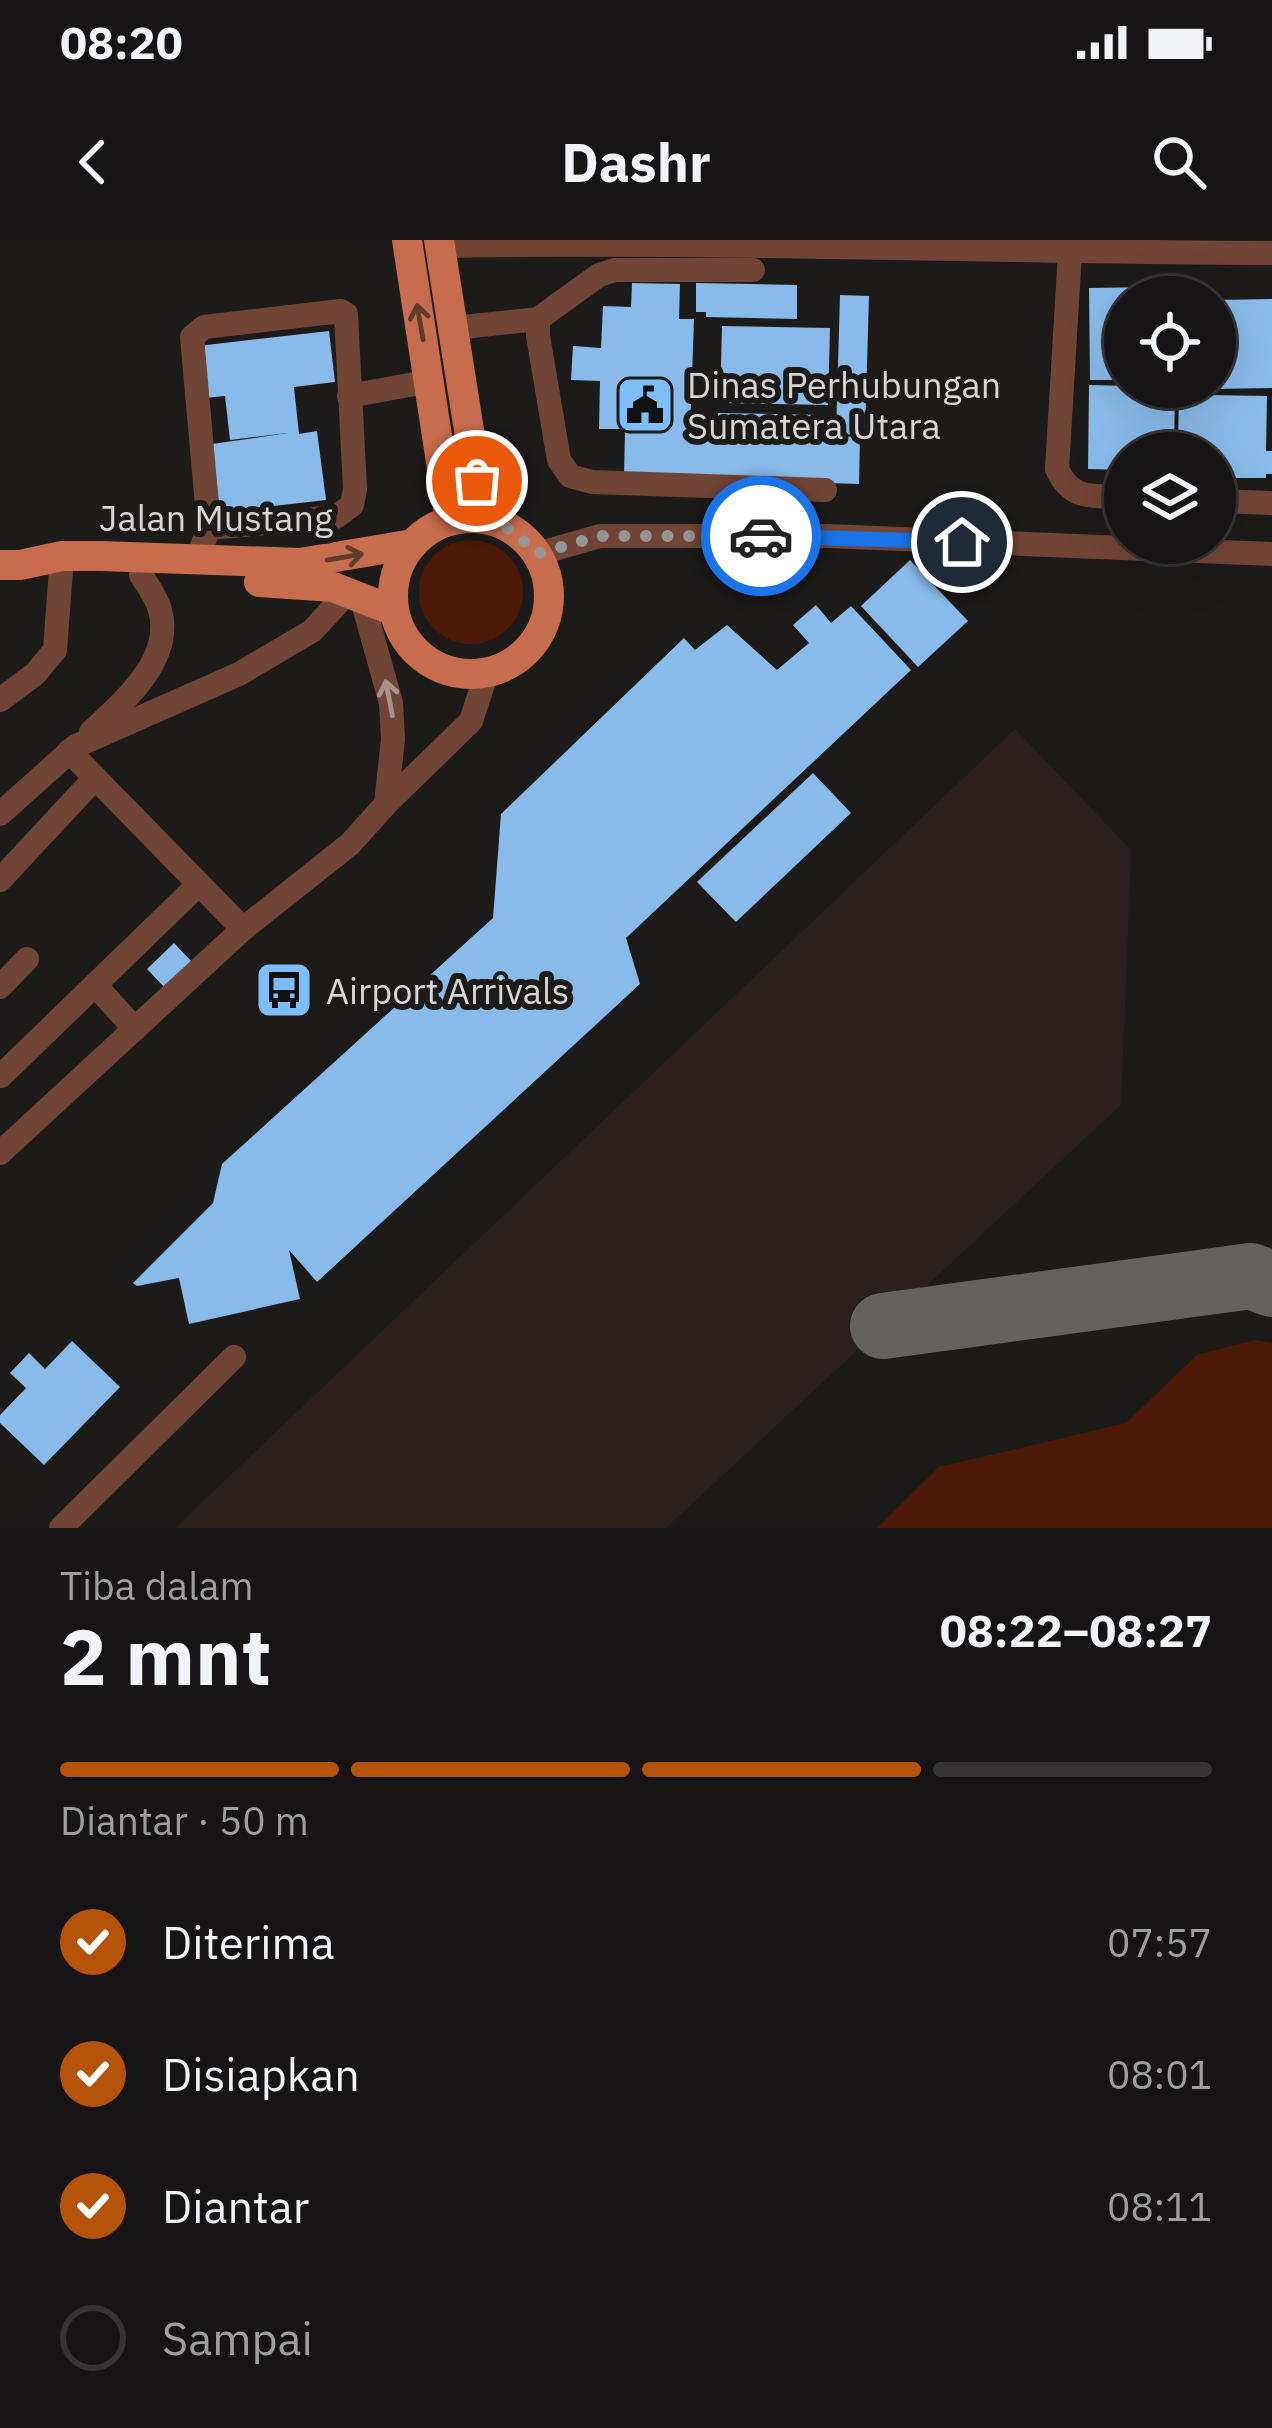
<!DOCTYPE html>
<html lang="id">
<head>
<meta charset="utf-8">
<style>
	body { margin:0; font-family:"IBM Plex Sans",sans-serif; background:#232122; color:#f1f3f6; height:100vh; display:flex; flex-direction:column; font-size:45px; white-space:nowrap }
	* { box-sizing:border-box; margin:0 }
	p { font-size:39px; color:#9e9ea0 }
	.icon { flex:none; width:66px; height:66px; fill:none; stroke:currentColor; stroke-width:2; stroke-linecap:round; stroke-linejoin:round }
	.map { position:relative; height:1288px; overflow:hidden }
	.side { display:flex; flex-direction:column; background:#161414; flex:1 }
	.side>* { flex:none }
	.tools { position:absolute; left:1104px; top:36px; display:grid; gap:24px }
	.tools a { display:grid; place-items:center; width:132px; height:132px; border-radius:50%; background:#161414; box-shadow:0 12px 48px #0002,0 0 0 3px #353334; font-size:60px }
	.pin { position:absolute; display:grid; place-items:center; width:102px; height:102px; color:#fff; margin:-51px; border:6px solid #fff; border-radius:50%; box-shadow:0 3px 12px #0007 }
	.courier { position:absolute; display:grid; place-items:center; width:120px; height:120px; margin:-60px; border:9px solid #1a73e8; border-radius:50%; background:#fff; color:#222; box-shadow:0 3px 15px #0007 }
	.summary em { font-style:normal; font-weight:700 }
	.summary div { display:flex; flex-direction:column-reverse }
	.summary { display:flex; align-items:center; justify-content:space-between; height:204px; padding:0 60px }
	h1 { font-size:78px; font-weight:700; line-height:90px }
	.bar { display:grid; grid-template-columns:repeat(4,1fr); gap:18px 12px; align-content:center; height:144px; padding:0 60px }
	.bar i { height:15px; border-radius:9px; background:#353334 }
	.bar .active { background:#b45309 }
	.bar p { grid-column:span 4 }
	ol { padding:0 60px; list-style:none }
	li { display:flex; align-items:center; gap:36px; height:132px }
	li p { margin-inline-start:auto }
	li .icon { padding:12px; border-radius:50%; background:#b45309; color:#fff; stroke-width:4 }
	li:last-child { color:#9e9ea0 }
	li i { width:66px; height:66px; border:6px solid #353334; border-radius:50% }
	.status { display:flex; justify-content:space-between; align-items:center; height:84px; padding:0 60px; background:#161414; direction:ltr }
	.status svg { height:33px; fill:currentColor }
	header { display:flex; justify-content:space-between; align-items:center; height:156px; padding:0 60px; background:#161414; font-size:54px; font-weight:700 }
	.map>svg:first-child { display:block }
	.built { fill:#29201d }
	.green { fill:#4b1906 }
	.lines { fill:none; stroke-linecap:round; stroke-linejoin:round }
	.taxiway { stroke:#646261; stroke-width:66 }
	.building { fill:#89bbea }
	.minor { stroke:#714536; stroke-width:24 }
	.major { stroke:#c76c4d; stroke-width:30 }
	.oneway { stroke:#613b2e }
	.oneway2 { stroke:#a9948d }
	.done { stroke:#969494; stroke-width:12; stroke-dasharray:0 21.6 }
	.route { stroke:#1a73e8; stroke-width:15 }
	.labels { text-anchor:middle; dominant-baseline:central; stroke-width:12; stroke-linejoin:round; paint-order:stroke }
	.poi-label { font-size:36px; fill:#d7d5d5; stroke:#1d1b1a; text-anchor:start }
	.street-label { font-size:36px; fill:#d7d5d5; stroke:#1d1b1a }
</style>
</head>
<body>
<div class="status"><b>08:20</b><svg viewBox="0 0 49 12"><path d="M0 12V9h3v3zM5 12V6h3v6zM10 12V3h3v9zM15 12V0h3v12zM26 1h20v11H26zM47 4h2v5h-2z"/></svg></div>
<header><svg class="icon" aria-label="back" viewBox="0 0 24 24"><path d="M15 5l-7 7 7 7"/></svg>Dashr<svg class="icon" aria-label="search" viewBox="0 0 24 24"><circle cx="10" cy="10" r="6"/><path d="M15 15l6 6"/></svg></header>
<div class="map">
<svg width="1272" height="1288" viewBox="0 0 1272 1288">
	<rect width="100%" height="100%" fill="#1d1b1a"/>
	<!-- built -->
	<path class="built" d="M 1015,489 L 1131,610 L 1121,865 L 666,1288 L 175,1288 Z"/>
	<!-- green -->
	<g class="green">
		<circle cx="471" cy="352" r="52"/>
		<path d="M 1254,1100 L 1272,1103 L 1272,1288 L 877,1288 L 939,1227 L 1126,1183 L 1197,1115 Z"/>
	</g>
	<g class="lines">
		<!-- taxiway -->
		<path class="taxiway" d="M 883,1086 L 1251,1036 L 1272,1044"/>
	</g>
	<!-- building -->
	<g class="building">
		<path d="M 632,43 L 680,44 L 679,79 L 694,79 L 690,192 L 718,193 L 718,173 L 825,175 L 825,193 L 767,194 L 860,197 L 859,244 L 624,237 L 625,189 L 599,189 L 600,141 L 571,140 L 573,106 L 601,108 L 603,66 L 631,67 Z"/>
		<path d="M 696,43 L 797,45 L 797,79 L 706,77 L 706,72 L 696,72 Z"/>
		<path d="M 1210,46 L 1211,57 L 1125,57 L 1125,140 L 1090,140 L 1089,48 Z"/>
		<path d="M 840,55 L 869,56 L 865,195 L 836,194 Z"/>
		<path d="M 1272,59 L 1272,148 L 1215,149 L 1215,60 Z"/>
		<path d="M 722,86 L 830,88 L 828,165 L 720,163 Z"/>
		<path d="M 329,91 L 335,142 L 294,147 L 299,194 L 317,191 L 326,260 L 220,272 L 212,204 L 288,193 L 230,200 L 225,156 L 204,158 L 198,106 Z"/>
		<path d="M 1089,145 L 1175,147 L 1174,213 L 1125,213 L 1125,230 L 1088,229 Z"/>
		<path d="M 1179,147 L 1210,147 L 1209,155 L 1267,156 L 1266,211 L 1272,211 L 1272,234 L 1266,234 L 1266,238 L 1215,238 L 1215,213 L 1178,213 Z"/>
		<path d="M 910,320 L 968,381 L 918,427 L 861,366 Z"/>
		<path d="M 816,365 L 831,383 L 851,366 L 911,430 L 626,698 L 640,744 L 317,1042 L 289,1010 L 300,1059 L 189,1084 L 179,1038 L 137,1046 L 133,1043 L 213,963 L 222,924 L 493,678 L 501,574 L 684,398 L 695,410 L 727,385 L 777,430 L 809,403 L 793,385 Z"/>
		<path d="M 813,533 L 851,573 L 736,682 L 697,642 Z"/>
		<path d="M 174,703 L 193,723 L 166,749 L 147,729 Z"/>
		<path d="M 72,1101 L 120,1147 L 44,1225 L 0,1183 L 0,1175 L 26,1148 L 10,1133 L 29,1113 L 45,1129 Z"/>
	</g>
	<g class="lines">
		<!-- minor -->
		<g class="minor">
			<path d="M 440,6 C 717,1 995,12 1272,13"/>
			<path d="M 1070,12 L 1057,229 C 1072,262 1094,255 1125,257"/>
			<path d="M 538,79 L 599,35 L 615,30 L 753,30"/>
			<path d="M 454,88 L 538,79 L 538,96 L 559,220 L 570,236 L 592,242 L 825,250"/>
			<path d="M 349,156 L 431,141"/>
			<path d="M 1215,261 L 1272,263"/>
			<path d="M 537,314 L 600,296 L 828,296 L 1272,314"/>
			<path d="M 197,319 L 209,288 L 192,97 L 204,87 L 341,71 L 346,74 L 355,249 L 352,265 L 336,277 L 209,288"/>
			<path d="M 361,356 L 391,463 L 393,499 L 386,564"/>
			<path d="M 0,460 L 35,434 L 55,410 L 62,316"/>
			<path d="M 91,492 C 123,462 174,420 160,370 C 157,358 148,346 141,335"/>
			<path d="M 69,511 L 243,689"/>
			<path d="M 0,574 L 76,506 L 239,434 L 312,391 L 348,352"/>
			<path d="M 0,640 L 95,538"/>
			<path d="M 95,745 L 135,789"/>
			<path d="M 0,747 L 27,719"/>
			<path d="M 1,836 L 199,644"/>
			<path d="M 0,913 L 243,689 L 350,604 L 386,564 L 471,481 L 486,435"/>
			<path d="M 61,1288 L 234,1117"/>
		</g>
		<!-- major -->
		<g class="major">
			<path d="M 407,0 L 450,281"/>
			<path d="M 439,0 L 483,279"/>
			<circle cx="471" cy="356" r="78"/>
			<path d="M 0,325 L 20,325 L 62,316 L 101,316 L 300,323 L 413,304"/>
			<path d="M 259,342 L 333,347 L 392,370"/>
		</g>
	</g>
	<!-- one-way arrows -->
	<defs><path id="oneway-shaft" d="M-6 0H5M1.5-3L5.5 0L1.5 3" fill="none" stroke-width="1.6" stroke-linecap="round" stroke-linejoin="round" transform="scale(3)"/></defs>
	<g class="oneway">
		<use href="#oneway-shaft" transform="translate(420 82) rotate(-100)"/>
		<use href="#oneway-shaft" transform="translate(345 317) rotate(-10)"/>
	</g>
	<use class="oneway2" href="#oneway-shaft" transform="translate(389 458) rotate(-101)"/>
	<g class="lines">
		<!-- done -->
		<path class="done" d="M 477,241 L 483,279 L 514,291 L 536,314 L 600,296 L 761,296"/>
		<!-- route -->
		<path class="route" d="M 761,296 L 962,302"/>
	</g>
	<!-- icons -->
	<defs>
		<symbol id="civic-square" viewBox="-11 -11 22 22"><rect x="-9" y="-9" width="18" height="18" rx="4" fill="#7dbef9" stroke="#1d1b1a"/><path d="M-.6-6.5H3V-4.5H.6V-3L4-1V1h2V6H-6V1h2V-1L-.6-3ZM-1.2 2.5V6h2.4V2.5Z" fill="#111"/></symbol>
		<symbol id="bus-square" viewBox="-11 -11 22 22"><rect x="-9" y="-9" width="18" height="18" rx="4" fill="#7dbef9" stroke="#1d1b1a"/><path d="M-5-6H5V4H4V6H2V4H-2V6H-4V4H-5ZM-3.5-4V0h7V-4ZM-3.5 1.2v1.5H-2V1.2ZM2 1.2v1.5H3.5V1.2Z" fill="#111"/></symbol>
	</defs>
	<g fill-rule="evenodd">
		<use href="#civic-square" x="612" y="132" width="66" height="66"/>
		<use href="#bus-square" x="251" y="717" width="66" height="66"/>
	</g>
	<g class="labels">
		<!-- poi labels -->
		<g class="poi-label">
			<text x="687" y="144">Dinas Perhubungan<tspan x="687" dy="41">Sumatera Utara</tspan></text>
			<text x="326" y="750">Airport Arrivals</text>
		</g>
		<!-- street labels -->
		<g class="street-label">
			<text x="216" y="277">Jalan Mustang</text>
		</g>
	</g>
</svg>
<div class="tools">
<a><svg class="icon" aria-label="locate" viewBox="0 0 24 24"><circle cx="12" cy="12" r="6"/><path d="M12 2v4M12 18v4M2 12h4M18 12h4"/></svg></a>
<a><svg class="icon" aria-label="layers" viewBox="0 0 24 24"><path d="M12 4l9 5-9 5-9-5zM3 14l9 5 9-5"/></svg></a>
</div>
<div class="pin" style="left:477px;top:241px;background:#ea580c"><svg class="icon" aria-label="bag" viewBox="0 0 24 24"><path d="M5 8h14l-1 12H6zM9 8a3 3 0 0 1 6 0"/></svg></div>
<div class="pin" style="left:962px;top:302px;background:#1f2937"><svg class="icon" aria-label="home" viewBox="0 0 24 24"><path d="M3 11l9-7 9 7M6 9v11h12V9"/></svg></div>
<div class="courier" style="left:761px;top:296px"><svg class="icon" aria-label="car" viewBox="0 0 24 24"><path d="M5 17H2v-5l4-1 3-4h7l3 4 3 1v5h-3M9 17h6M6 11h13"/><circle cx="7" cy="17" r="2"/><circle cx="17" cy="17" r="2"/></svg></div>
</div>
<section class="side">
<div class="summary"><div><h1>2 mnt</h1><p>Tiba dalam</p></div><em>08:22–08:27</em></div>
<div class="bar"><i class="active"></i><i class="active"></i><i class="active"></i><i></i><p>Diantar · 50 m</p></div>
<ol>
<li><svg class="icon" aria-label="check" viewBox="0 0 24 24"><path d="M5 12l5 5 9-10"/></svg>Diterima<p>07:57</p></li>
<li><svg class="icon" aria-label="check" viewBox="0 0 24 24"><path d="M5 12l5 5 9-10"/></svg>Disiapkan<p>08:01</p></li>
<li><svg class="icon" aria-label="check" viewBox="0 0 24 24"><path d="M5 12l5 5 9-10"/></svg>Diantar<p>08:11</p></li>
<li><i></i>Sampai</li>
</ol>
</section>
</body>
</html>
